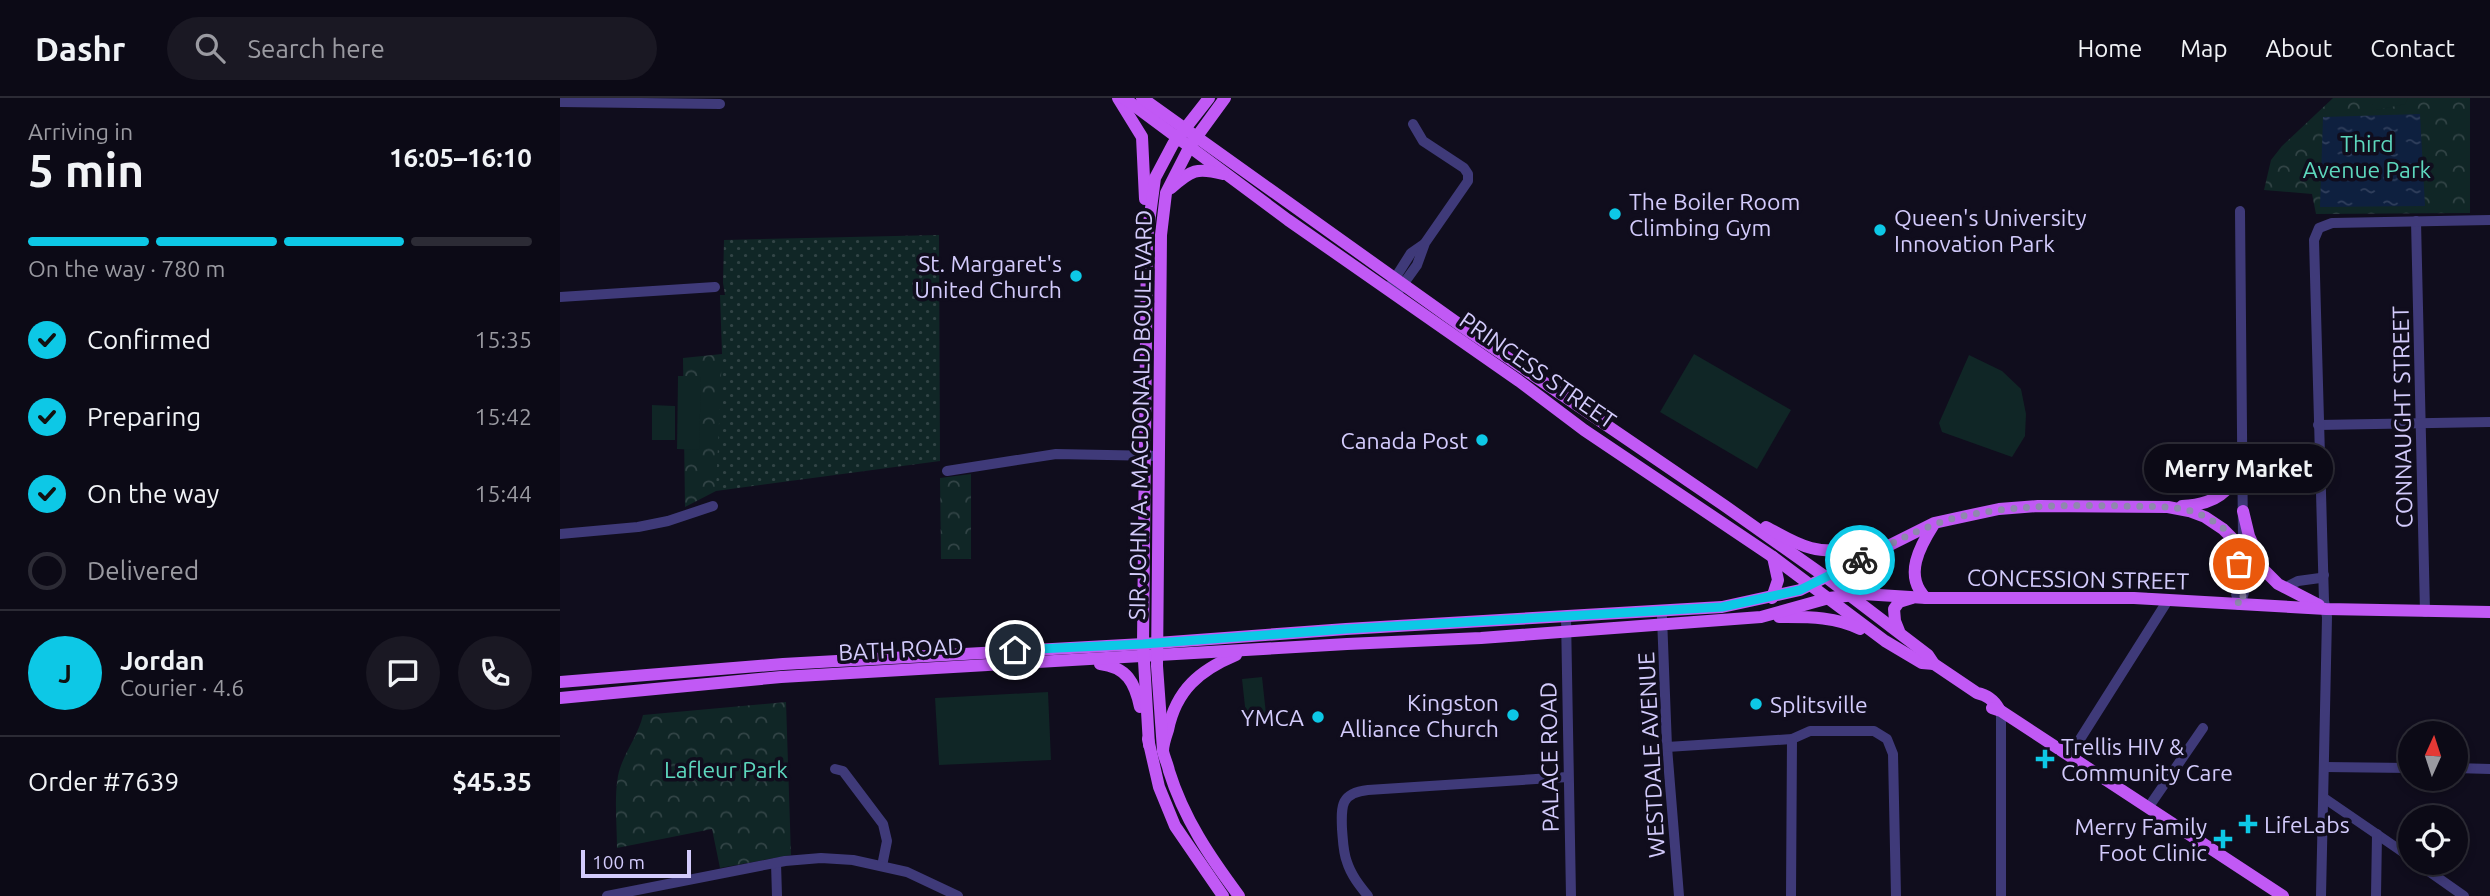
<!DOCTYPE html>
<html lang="en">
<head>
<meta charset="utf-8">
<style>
	body { margin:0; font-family:Ubuntu,sans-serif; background:#1a1823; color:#f1f3f6; height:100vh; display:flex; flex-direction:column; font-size:26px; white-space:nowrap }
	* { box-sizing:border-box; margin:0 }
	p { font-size:23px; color:#9a9aa1 }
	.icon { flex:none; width:38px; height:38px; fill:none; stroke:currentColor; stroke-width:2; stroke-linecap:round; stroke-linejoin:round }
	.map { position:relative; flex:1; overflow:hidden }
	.sheet { display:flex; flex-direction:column; background:#0c0a16; width:560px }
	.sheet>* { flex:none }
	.needle { width:46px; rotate:3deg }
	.tools { position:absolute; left:1838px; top:623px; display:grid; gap:14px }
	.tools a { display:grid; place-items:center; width:70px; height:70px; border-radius:50%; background:#0c0a16; box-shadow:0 4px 10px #0003,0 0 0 2px #2c2b35; font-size:35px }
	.scale { position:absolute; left:21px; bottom:18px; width:110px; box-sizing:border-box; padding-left:7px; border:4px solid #d3cbfc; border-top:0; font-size:19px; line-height:24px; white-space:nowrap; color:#d3cbfc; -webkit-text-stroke:5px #100d1d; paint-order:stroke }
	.pin { position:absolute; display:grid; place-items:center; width:60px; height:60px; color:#fff; margin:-30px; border:4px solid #fff; border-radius:50%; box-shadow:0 2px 7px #0007 }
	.courier { position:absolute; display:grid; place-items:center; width:70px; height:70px; margin:-35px; border:5px solid #0dc8e6; border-radius:50%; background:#fff; color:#222; box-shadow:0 2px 9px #0007 }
	.bubble { position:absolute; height:49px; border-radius:24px; background:#0c0a16; box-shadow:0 4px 10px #0003,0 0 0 2px #2c2b35; font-size:23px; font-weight:700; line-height:49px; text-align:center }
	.headline em { font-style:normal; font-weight:700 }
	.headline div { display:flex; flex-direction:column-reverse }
	.headline { display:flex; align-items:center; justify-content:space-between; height:119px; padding:0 28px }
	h1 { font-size:46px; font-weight:700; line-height:52px }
	.bar { display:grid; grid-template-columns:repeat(4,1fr); gap:10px 7px; align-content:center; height:84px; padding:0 28px }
	.bar i { height:9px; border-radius:5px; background:#2c2b35 }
	.bar .active { background:#0dc8e6 }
	.bar p { grid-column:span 4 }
	.line { display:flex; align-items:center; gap:18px; padding:0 28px; border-top:2px solid #2c2b35 }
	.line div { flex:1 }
	.round { display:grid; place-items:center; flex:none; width:74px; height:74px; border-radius:37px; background:#1a1823 }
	ol { padding:0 28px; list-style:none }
	li { display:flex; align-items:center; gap:21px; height:77px }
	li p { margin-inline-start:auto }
	li .icon { padding:7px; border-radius:50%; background:#0dc8e6; color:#111; stroke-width:4 }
	li:last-child { color:#9a9aa1 }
	li i { width:38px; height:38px; border:4px solid #2c2b35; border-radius:50% }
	header { display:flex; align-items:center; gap:42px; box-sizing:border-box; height:98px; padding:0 35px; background:#0c0a16; border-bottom:2px solid #2c2b35 }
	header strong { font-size:33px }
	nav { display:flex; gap:38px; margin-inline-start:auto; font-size:24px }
	.search { width:490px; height:63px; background:#1a1823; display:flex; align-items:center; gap:18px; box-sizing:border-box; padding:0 24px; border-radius:38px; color:#9a9aa1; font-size:26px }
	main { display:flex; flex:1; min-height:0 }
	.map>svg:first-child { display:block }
	.grass { fill:url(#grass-dots) }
	.park { fill:url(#park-crowns) }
	.pitch { fill:#102626 }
	.water { fill:url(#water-ripples) }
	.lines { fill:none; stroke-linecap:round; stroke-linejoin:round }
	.minor { stroke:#3f3a79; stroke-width:10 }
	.major { stroke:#c159f5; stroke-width:12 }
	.done { stroke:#8f88ae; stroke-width:7; stroke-dasharray:0 12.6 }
	.route { stroke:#0dc8e6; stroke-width:9 }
	.poi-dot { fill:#0dc8e6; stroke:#100d1d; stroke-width:2.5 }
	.labels { text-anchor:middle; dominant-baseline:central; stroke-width:7; stroke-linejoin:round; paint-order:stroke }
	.park-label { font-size:23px; fill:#5dd7bd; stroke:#100d1d }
	.poi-label { font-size:23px; fill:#d3cbfc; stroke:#100d1d; text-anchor:start }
	.street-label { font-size:23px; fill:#d3cbfc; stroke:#100d1d }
</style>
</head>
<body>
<header>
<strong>Dashr</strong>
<div class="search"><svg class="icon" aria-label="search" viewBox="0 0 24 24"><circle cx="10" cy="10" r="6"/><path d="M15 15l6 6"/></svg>Search here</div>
<nav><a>Home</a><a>Map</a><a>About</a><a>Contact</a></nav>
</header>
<main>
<section class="sheet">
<div class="headline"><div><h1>5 min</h1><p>Arriving in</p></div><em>16:05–16:10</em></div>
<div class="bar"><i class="active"></i><i class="active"></i><i class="active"></i><i></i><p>On the way · 780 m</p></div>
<ol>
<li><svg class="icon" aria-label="check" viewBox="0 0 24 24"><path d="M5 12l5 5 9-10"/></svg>Confirmed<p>15:35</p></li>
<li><svg class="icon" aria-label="check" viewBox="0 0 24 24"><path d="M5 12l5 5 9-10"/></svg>Preparing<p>15:42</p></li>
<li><svg class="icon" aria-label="check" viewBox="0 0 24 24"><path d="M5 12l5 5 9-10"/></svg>On the way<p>15:44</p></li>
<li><i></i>Delivered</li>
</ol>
<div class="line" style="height:126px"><b class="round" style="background:#0dc8e6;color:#111">J</b><div><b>Jordan</b><p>Courier · 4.6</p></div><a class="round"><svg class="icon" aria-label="chat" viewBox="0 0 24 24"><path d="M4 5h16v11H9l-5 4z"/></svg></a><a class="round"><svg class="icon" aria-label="phone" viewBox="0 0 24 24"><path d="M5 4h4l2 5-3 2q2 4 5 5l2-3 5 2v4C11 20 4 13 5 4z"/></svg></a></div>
<div class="line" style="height:91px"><div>Order #7639</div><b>$45.35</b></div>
</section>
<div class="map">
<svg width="1930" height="798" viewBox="0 0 1930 798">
	<defs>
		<pattern id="grass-dots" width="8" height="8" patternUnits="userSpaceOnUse" patternTransform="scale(1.75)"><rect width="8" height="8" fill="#102626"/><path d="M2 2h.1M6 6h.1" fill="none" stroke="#324446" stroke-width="1.8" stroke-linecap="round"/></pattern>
		<pattern id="park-crowns" width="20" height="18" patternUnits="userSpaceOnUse" patternTransform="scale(1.75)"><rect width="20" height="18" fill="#102626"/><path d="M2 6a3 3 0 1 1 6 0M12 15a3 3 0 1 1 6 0" fill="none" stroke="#324446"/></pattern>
		<pattern id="water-ripples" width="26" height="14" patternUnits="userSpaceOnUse" patternTransform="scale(1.75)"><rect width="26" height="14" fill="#0e203f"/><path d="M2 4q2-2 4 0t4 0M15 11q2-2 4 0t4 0" fill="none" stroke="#303f5c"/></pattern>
	</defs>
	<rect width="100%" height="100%" fill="#100d1d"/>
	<!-- grass -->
	<path class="grass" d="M 379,137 L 380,363 L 156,393 L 154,269 L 162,256 L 160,197 L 165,197 L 163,185 L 164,142 Z"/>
	<!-- park -->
	<g class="park">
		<path d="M 1773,0 L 1910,0 L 1910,115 L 1756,116 L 1752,96 L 1704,92 L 1711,62 L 1722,48 Z"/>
		<path d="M 162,256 L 156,393 L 125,409 L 123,260 Z"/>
		<path d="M 411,376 L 411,461 L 381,461 L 380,380 Z"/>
		<path d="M 226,604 L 231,757 L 160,770 L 152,731 L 57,750 C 57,727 54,700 58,678 C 62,657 78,639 83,617 Z"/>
	</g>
	<!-- pitch -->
	<g class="pitch">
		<path d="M 1812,0 L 1848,0 L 1845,6 L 1817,12 L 1812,6 Z"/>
		<path d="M 1134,256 L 1231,312 L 1197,371 L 1100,314 Z"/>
		<path d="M 1409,257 L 1442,273 L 1461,291 L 1466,316 L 1465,338 L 1452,359 L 1382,334 L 1379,325 Z"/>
		<path d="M 118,278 L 141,278 L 139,352 L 117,351 Z"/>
		<path d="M 92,307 L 115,308 L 115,342 L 92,342 Z"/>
		<path d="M 702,579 L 706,616 L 686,618 L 682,581 Z"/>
		<path d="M 488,594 L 491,662 L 379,667 L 375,600 Z"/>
	</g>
	<!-- water -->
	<path class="water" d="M 1860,16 L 1865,108 L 1760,109 L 1763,19 Z"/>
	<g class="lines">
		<!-- minor -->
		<g class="minor">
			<path d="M 0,4 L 160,6"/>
			<path d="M 1856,123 L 1865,514"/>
			<path d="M 832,185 L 851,155 L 864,146"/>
			<path d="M 839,192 L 857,167 L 865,145 L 908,83 L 908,76 L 904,70 L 863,43 L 853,26"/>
			<path d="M 0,199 L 155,189"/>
			<path d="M 1758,327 L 1930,324"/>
			<path d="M 387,373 L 496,356 L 599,358"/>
			<path d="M 0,436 L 78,429 L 108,423 L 153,408"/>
			<path d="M 1724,490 L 1738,483 L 1760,480 L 1764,477"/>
			<path d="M 1679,507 C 1691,487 1683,464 1683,442 L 1680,113"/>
			<path d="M 1679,507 L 1676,496 L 1681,458"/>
			<path d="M 1006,519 L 1011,798"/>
			<path d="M 1102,519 L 1107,649 L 1119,798"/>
			<path d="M 1441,613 L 1441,798"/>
			<path d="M 1107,649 L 1232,641 L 1250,633 L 1314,633 L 1327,641 L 1333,656 L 1336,798"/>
			<path d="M 1510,657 L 1608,502"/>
			<path d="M 1765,669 L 1850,670"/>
			<path d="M 1895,670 L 1930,671"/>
			<path d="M 275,671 L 283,673 L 323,726 L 327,743 L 322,768"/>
			<path d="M 1764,700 L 1850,759"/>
			<path d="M 1588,710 L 1643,630"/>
			<path d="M 216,765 L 217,798"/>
			<path d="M 1857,765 L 1904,798"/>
			<path d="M 47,798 L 225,763 L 261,760 L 293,762 L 347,774 L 398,798"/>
			<path d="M 808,798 C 800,788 791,777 787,764 C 783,754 783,742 782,731 C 781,707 781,695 808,692 L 1008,679"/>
			<path d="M 1231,798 L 1232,641"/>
			<path d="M 1761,798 L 1767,519 L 1764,503 L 1754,142 L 1759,130 L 1772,125 L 1930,122"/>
			<path d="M 1816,798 L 1817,736"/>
		</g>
		<!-- major -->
		<g class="major">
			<path d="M 558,0 L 582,39 L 585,101"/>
			<path d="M 564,0 L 728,122 L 959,283 L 1024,332 L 1213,459 L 1325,543 L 1362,565 L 1374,566"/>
			<path d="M 582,0 L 907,232 L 1165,408 L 1267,480 L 1368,557 L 1374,566 L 1417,595 C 1427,597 1434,602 1439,611"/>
			<path d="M 611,90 C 631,72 637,69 663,76"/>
			<path d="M 1622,408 C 1662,406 1676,390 1682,350"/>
			<path d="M 1683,413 L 1689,438 L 1700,462"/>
			<path d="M 1206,429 C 1220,436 1235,446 1251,450 C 1273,456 1301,450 1322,445"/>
			<path d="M 1212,500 L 1218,482 L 1213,459"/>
			<path d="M 1366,500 C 1343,478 1360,448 1374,426"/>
			<path d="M 1219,519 C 1246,519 1275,518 1300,531"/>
			<path d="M 1339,533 L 1335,523 L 1334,511 L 1339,504 L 1352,500"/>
			<path d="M 676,557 C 640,572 616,592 608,632 C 606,638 603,646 603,653 C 604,659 608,667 609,673 C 624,721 650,759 679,798"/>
			<path d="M 540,566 C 567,569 575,585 580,609"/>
			<path d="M 0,584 L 223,566 L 583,546 L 786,531 L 1162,509 L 1240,492 L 1374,425 L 1439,411 L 1478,408 L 1608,409 L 1629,413 L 1645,419 L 1663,431 L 1718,486 L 1759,507"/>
			<path d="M 0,600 L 221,579 L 787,546 L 921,540 L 1201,519 L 1269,500 L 1303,496 L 1366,500 L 1574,500 L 1766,511 L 1930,514"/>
			<path d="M 1432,610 L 1441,613 L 1723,798"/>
			<path d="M 588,641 L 599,689 L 615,728 L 663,798"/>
			<path d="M 589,647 L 583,546 L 587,140 L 595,80 L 613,46 L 649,0"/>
			<path d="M 603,652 L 597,568 L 601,137 L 606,95 L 630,48 L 665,0"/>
		</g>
	</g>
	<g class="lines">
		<!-- done -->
		<path class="done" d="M 1300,462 C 1333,445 1366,426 1403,418 C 1456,407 1508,407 1562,408 C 1585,409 1609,407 1631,413 C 1656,421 1687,443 1686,471 C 1685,484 1686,495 1679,507 L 1676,496 L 1679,466"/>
		<!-- route -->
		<path class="route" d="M 455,552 L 583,546 L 786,531 L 1162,509 L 1240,492 L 1300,462"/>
	</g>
	<!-- markers -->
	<g class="poi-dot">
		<circle cx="1055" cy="116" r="7"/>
		<circle cx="1320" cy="132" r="7"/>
		<circle cx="516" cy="178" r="7"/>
		<circle cx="922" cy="342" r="7"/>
		<circle cx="1196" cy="606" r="7"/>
		<circle cx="953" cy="617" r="7"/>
		<circle cx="758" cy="619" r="7"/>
		<path d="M1481.5 650.5h7v7h7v7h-7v7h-7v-7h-7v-7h7z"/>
		<path d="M1684.5 715.5h7v7h7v7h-7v7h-7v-7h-7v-7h7z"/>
		<path d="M1659.5 730.5h7v7h7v7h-7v7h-7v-7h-7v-7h7z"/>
	</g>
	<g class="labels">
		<!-- park labels -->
		<g class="park-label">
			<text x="1807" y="45">Third<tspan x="1807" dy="26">Avenue Park</tspan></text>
			<text x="166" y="671">Lafleur Park</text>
		</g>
		<!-- poi labels -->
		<g class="poi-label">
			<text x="1069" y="103">The Boiler Room<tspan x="1069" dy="26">Climbing Gym</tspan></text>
			<text x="1334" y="119">Queen's University<tspan x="1334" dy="26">Innovation Park</tspan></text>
			<text x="502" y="165" text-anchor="end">St. Margaret's<tspan x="502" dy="26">United Church</tspan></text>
			<text x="908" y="342" text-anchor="end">Canada Post</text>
			<text x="939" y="604" text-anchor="end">Kingston<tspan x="939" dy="26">Alliance Church</tspan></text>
			<text x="1210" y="606">Splitsville</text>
			<text x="744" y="619" text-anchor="end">YMCA</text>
			<text x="1501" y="648">Trellis HIV &amp;<tspan x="1501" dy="26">Community Care</tspan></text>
			<text x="1704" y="726">LifeLabs</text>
			<text x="1647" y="728" text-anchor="end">Merry Family<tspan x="1647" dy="26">Foot Clinic</tspan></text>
		</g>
		<!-- street labels -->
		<g class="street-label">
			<text transform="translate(978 272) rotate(35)">PRINCESS STREET</text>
			<text transform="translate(580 317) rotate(-89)">SIR JOHN A. MACDONALD BOULEVARD</text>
			<text transform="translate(1842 319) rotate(-91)">CONNAUGHT STREET</text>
			<text transform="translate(1518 481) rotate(1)">CONCESSION STREET</text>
			<text transform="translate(341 551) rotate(-3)">BATH ROAD</text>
			<text transform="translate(1091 657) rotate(-93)">WESTDALE AVENUE</text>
			<text transform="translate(989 659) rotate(-91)">PALACE ROAD</text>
		</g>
	</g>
</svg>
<div class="tools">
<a><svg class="needle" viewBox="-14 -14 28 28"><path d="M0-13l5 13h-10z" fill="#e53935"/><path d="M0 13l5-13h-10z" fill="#9a9aa1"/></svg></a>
<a><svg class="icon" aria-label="locate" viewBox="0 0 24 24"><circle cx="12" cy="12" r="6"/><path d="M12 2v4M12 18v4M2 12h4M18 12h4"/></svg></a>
</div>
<div class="scale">100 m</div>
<div class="pin" style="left:1679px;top:466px;background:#ea580c"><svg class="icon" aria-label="bag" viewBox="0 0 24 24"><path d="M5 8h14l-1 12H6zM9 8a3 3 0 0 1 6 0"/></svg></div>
<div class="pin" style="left:455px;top:552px;background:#1f2937"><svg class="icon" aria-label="home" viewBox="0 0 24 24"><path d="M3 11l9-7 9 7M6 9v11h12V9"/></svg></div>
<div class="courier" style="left:1300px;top:462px"><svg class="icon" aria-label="bike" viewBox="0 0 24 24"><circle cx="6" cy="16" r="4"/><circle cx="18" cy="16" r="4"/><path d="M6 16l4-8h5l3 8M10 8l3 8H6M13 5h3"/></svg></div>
<div class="bubble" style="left:1584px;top:346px;width:189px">Merry Market</div>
</div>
</main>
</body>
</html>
